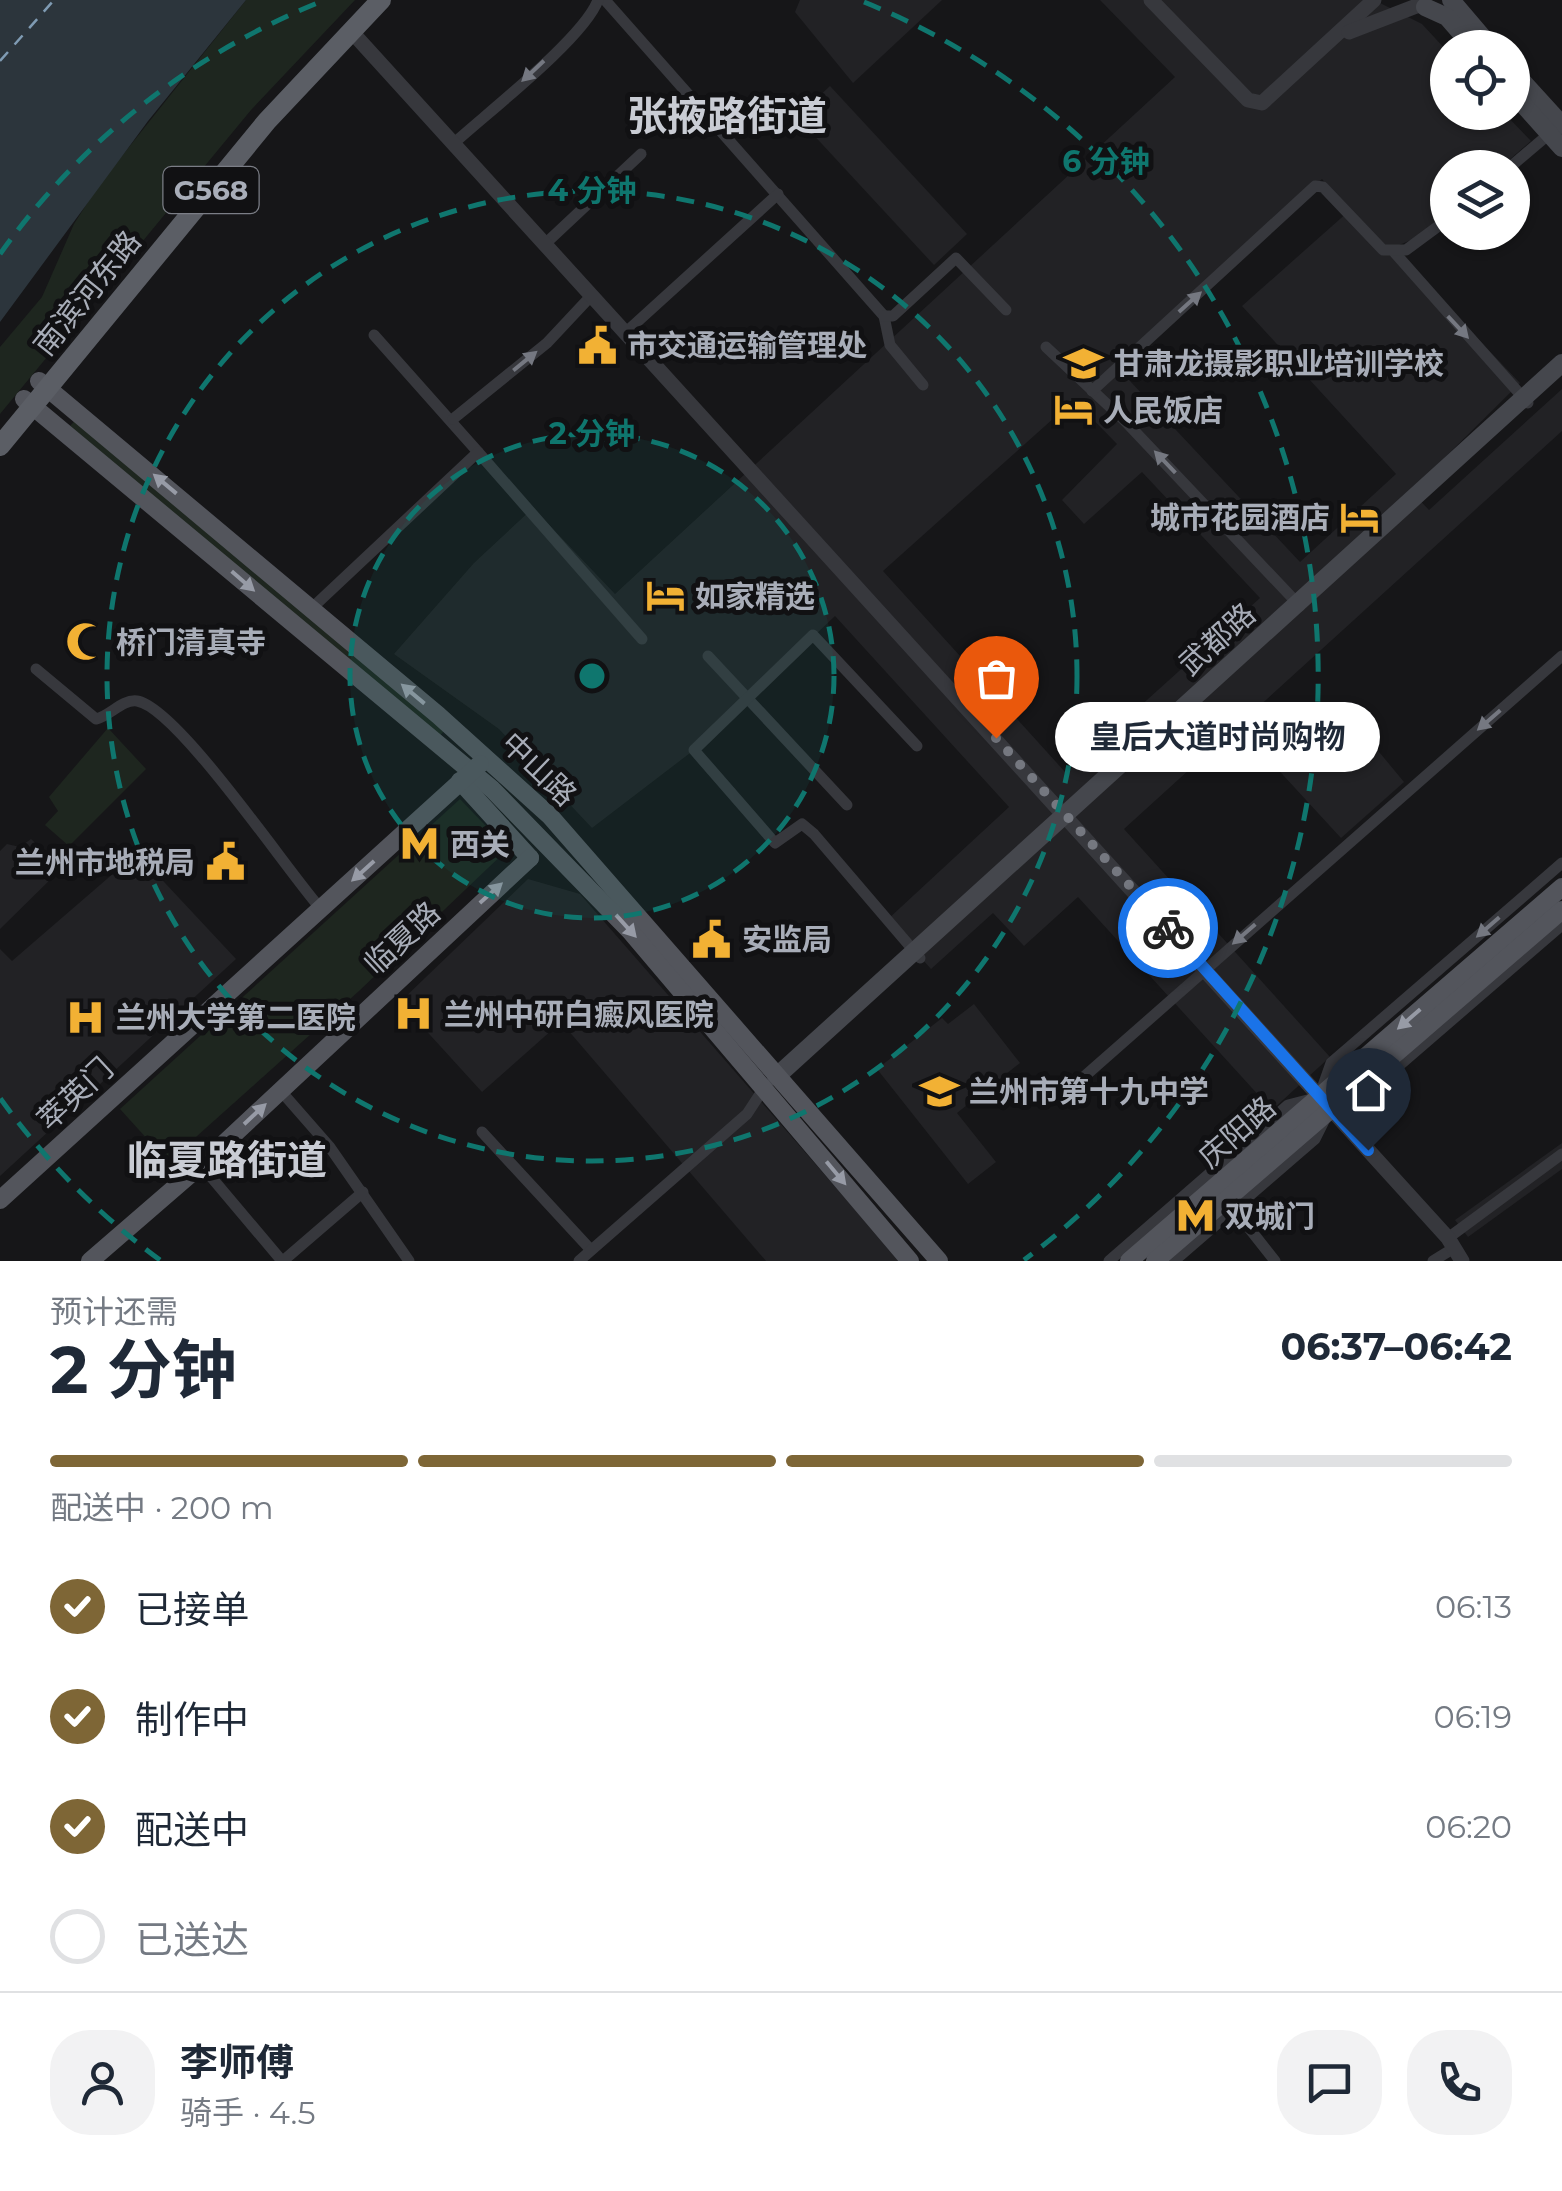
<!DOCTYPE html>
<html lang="zh">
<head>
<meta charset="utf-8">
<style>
	body { margin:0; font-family:Montserrat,"Noto Sans SC",sans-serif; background:#f2f2f3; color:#1f2937; height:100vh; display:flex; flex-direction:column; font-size:38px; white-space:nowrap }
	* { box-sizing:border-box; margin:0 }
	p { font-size:32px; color:#747a83 }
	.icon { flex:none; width:55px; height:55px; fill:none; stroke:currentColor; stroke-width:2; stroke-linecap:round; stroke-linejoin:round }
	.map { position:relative; height:1261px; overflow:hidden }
	.panel { display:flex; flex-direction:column; background:#fff; flex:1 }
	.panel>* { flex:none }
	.controls { position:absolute; left:1430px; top:30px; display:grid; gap:20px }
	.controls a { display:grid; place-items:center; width:100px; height:100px; border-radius:50%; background:#fff; box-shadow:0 2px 8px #0004; font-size:50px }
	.pin { position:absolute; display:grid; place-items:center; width:85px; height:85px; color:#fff; margin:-102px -42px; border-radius:50% 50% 50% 0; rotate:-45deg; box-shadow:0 0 10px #0007 }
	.pin .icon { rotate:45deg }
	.courier { position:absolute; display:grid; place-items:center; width:100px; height:100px; margin:-50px; border:8px solid #1a73e8; border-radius:50%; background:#fff; color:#222; box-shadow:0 2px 12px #0007 }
	.bubble { position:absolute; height:70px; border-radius:35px; background:#fff; box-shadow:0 2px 8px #0004; font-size:32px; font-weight:700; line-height:70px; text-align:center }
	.headline em { font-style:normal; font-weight:700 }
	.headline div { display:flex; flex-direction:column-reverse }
	.headline { display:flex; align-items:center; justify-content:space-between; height:170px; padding:0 50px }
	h1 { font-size:65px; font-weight:700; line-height:75px }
	.bar { display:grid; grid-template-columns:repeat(4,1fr); gap:15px 10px; align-content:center; height:120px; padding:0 50px }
	.bar i { height:12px; border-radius:8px; background:#e0e1e3 }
	.bar .on { background:#7e6636 }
	.bar p { grid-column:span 4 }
	.line { display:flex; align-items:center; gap:25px; padding:0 50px; border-top:2px solid #e0e1e3 }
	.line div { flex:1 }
	.round { display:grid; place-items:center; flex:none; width:105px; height:105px; border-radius:40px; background:#f2f2f3 }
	ol { padding:0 50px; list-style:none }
	li { display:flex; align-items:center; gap:30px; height:110px }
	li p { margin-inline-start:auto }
	li .icon { padding:10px; border-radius:50%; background:#7e6636; color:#fff; stroke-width:4 }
	li:last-child { color:#747a83 }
	li i { width:55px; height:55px; border:5px solid #e0e1e3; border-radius:50% }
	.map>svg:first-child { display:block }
	.built { fill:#222225; fill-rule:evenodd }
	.green { fill:#1e261f }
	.water { fill:#2c353c }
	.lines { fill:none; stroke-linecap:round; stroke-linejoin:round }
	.ferry { stroke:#7f9bb3; stroke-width:2.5; stroke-dasharray:12 10; stroke-linecap:butt }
	.minor { stroke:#37383d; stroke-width:11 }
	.tertiary { stroke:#37383d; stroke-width:15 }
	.secondary { stroke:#45474d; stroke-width:18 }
	.primary { stroke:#53555c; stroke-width:18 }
	.trunk { stroke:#5b5e65; stroke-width:20 }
	.oneway { fill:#757881 }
	.oneway2 { fill:#979ba6 }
	.done { stroke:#757880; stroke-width:10; stroke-dasharray:0 18 }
	.route { stroke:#1a73e8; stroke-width:12 }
	.ring { fill:none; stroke:#0f766e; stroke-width:5; stroke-dasharray:18 12 }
	.labels { text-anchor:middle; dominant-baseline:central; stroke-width:10; stroke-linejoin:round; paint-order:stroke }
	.shield { fill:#111113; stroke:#7b7e86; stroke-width:2.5 }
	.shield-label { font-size:28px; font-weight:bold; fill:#a8adb8 }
	.street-label { font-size:30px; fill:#a8adb8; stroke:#111113 }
	.poi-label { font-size:30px; font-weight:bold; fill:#a8adb8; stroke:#111113; text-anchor:start }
	.district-label { font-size:40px; font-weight:bold; fill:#c9ccd4; stroke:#111113 }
	.centre { fill:#0f766e; stroke:#111113; stroke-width:5 }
	.ring-label { font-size:30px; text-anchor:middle; font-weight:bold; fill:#0f766e; stroke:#111113; stroke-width:10; stroke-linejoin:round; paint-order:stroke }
</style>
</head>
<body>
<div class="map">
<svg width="1562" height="1261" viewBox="0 0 1562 1261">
	<rect width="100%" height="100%" fill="#161618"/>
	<!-- built -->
	<g class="built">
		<path d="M 800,0 L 942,0 L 853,83 L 795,12 Z"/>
		<path d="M 1100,0 L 1374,0 L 1422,24 L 1447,51 L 1448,112 L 1504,113 L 1531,141 L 1501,167 L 1448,168 L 1447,214 L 1423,235 L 1385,251 L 1403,260 L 1520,383 L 1411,491 L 1429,510 L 1562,389 L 1562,431 L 1124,829 L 1330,1057 L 1272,1110 L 1078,897 L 1024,946 L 993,913 L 931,969 L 887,920 L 1009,807 L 835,616 L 694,750 L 592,828 L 499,729 L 394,654 L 474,563 L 533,508 L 615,594 L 1175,77 ZM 1322,179 L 1349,211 L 1242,306 L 1396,474 L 1300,562 L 1114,364 ZM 1074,400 L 1117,444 L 1062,500 L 1084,524 L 1142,472 L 1260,598 L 1066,773 L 883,571 Z"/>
		<path d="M 830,86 L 967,234 L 934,265 L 797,117 Z"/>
		<path d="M 1315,722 L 1341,753 L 1365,735 L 1404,782 L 1341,838 L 1272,763 Z"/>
		<path d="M 31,839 L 62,868 L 0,929 L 0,851 L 7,844 L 20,847 Z"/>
		<path d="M 137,853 L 236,959 L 0,1176 L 0,949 L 12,961 Z"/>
		<path d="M 528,879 L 580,894 L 900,1261 L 766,1261 L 561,1022 L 482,1092 L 400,1002 Z"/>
		<path d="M 974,1004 L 1020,1063 L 957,1113 L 996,1162 L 968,1184 L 877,1069 L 942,1018 L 948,1024 Z"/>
		<path d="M 1562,1143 L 1562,1169 L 1468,1237 L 1455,1220 Z"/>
	</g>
	<!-- green -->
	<g class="green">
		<path d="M 246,0 L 355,0 L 251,110 L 0,414 L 0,347 L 42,297 L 74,224 L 98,186 Z"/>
		<path d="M 77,418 L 444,731 L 437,739 L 70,426 Z"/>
		<path d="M 108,728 L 146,769 L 69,846 L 45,825 L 58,811 L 49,797 Z"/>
		<path d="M 460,799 L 508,849 L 359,991 L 168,1162 L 120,1109 Z"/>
	</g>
	<!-- water -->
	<path class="water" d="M 0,0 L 246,0 L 148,121 L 0,322 Z"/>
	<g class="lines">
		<!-- ferry -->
		<path class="ferry" d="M 0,61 L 54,0"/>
		<!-- minor -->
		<g class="minor">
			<path d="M 605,0 L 884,316 L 890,345 L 923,385"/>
			<path d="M 453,144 C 487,113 584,38 598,0"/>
			<path d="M 1509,168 L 1549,134"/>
			<path d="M 545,244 L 641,154"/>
			<path d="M 1395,253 L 1528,403"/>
			<path d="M 884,316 L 893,316 L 956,258 L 1006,310"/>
			<path d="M 625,333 L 778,194"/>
			<path d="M 374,335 L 478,452"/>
			<path d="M 1046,347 L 1125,421 L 1300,606"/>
			<path d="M 1092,391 L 1315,186 L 1323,187 L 1383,250 L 1406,250 L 1448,219"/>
			<path d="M 453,419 L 547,343 L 591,296"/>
			<path d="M 312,608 L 478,452 L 642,639"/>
			<path d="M 708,656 L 847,805"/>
			<path d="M 36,669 L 96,719 C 110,716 122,699 137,701 C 177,707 288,872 321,909"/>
			<path d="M 917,746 L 813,635 L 694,750 L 775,843 L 802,824 L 814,834 L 920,958"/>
			<path d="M 280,1090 L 329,1146 L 409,1261"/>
			<path d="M 1061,1097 L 1562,656"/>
			<path d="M 1337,1107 L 1358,1101 L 1562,925"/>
			<path d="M 482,1132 L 591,1250"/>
			<path d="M 201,1165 L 282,1261"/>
			<path d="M 1234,1209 L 1275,1261"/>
			<path d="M 1448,1238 L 1562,1154"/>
			<path d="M 283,1261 L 363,1192"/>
			<path d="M 579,1261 L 747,1114 L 764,1088"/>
			<path d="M 1109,1261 L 1288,1105 L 1319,1097 L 1331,1063 L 1562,863"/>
			<path d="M 1174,1261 L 1315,1139 L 1325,1119"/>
			<path d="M 1433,1261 L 1454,1248"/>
		</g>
		<!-- tertiary -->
		<g class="tertiary">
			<path d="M 1151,0 L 1248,100 L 1262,103 L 1374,0"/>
			<path d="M 351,31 L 1448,1238 L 1462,1261"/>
			<path d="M 1349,32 L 1419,5"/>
		</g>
		<!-- secondary -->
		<g class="secondary">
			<path d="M 1451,0 L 1492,48"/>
			<path d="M 1425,7 L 1447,17 L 1474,48"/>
			<path d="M 1512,70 L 1562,125"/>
			<path d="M 1512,92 L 1562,148"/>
			<path d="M 776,1077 L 1562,363"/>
		</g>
		<!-- primary -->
		<g class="primary">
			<path d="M 39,381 L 438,715 L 550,816 L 939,1261"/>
			<path d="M 24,399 L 492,789 L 630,931 L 910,1261"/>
			<path d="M 460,781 L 530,858"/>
			<path d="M 0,1200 L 480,764"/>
			<path d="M 90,1261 L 201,1165 L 530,858"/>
			<path d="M 1129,1261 L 1562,887"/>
			<path d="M 1155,1261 L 1562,910"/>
		</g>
		<!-- trunk -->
		<path class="trunk" d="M 0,446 L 267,121 L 381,0"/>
	</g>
	<!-- one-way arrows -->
	<defs><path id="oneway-solid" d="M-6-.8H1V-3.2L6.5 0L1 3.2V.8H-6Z" transform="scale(2.5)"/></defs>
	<g class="oneway">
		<use href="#oneway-solid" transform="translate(533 71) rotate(137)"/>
		<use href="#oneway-solid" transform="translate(1190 302) rotate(-42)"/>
		<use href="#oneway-solid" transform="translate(1458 327) rotate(47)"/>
		<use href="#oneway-solid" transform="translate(525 361) rotate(-39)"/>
		<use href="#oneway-solid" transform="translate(1165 462) rotate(-134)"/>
		<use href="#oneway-solid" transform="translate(1489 720) rotate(139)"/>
		<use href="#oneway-solid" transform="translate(1488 927) rotate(139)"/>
		<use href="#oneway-solid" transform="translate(1244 934) rotate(139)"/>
	</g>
	<g class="oneway2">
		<use href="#oneway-solid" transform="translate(165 484) rotate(-140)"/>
		<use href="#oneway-solid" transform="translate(243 581) rotate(41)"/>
		<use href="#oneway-solid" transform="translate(413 694) rotate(-140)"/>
		<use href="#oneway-solid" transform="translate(363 871) rotate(138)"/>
		<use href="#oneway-solid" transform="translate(491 893) rotate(-42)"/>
		<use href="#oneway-solid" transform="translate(626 926) rotate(48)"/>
		<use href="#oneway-solid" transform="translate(1409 1019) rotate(139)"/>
		<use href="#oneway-solid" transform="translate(255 1114) rotate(-43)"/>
		<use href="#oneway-solid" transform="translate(836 1173) rotate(50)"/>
	</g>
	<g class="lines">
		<!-- done -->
		<path class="done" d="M 996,738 L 1168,928"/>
		<!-- route -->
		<path class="route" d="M 1168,928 L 1368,1150"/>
	</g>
	<!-- distance rings -->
	<circle cx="592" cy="676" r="242" fill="#0f766e" fill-opacity=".12"/>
	<g class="ring">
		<circle cx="592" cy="676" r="242"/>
		<circle cx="592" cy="676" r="485"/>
		<path d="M160 1260A727 727 0 0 1 0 1098M0 254A727 727 0 0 1 320 2M864 2A727 727 0 0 1 1024 1260"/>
	</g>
	<!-- icons -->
	<defs>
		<symbol id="civic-bare" viewBox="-9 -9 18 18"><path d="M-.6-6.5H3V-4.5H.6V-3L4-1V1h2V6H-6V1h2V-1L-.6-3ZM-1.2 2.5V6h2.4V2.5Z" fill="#f2b134" stroke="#111113" stroke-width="2.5" paint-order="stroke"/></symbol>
		<symbol id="university-bare" viewBox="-9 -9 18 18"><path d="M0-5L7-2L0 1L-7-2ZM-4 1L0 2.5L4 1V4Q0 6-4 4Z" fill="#f2b134" stroke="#111113" stroke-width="2.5" paint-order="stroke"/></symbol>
		<symbol id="hotel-bare" viewBox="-9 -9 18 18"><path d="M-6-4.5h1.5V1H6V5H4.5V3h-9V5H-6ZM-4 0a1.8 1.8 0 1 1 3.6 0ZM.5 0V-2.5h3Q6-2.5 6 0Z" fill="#f2b134" stroke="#111113" stroke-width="2.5" paint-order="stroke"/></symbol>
		<symbol id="mosque-bare" viewBox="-9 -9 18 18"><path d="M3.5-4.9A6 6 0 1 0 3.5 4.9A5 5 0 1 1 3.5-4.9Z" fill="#f2b134" stroke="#111113" stroke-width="2.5" paint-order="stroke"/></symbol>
		<symbol id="metro-bare" viewBox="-9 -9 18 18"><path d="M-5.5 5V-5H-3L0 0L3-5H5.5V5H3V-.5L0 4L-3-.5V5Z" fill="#f2b134" stroke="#111113" stroke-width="2.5" paint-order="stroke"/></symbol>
		<symbol id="hospital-bare" viewBox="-9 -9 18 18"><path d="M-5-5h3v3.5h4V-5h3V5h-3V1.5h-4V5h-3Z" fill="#f2b134" stroke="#111113" stroke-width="2.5" paint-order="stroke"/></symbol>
		<symbol id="school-bare" viewBox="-9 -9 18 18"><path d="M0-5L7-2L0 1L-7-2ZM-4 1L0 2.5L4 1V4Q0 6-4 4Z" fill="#f2b134" stroke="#111113" stroke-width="2.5" paint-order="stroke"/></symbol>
	</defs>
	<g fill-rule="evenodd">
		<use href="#civic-bare" x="570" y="318" width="55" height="55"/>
		<use href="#university-bare" x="1056" y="336" width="55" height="55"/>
		<use href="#hotel-bare" x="1046" y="382" width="55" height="55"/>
		<use href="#hotel-bare" x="1332" y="490" width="55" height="55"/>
		<use href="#hotel-bare" x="638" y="568" width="55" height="55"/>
		<use href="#mosque-bare" x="58" y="614" width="55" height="55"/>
		<use href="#metro-bare" x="392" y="816" width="55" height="55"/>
		<use href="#civic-bare" x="198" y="834" width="55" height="55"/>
		<use href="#civic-bare" x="684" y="912" width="55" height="55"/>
		<use href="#hospital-bare" x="386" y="986" width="55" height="55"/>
		<use href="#hospital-bare" x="58" y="990" width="55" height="55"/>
		<use href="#school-bare" x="912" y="1064" width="55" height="55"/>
		<use href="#metro-bare" x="1168" y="1188" width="55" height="55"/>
	</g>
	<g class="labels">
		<!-- shield labels -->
		<rect class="shield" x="163.5" y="167" width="95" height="46" rx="8"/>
		<g class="shield-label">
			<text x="211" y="190">G568</text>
		</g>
		<!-- street labels -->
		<g class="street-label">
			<text transform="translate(87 293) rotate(-51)">南滨河东路</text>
			<text transform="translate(1217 639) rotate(-42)">武都路</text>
			<text transform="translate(539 769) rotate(44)">中山路</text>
			<text transform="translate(402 938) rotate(-43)">临夏路</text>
			<text transform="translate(75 1094) rotate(-43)">萃英门</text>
			<text transform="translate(1237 1132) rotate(-41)">庆阳路</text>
		</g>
		<!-- poi labels -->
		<g class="poi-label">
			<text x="627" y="345">市交通运输管理处</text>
			<text x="1114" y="363">甘肃龙摄影职业培训学校</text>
			<text x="1103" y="410">人民饭店</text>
			<text x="1330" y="517" text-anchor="end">城市花园酒店</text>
			<text x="695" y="596">如家精选</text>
			<text x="116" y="642">桥门清真寺</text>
			<text x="450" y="844">西关</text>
			<text x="195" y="862" text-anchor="end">兰州市地税局</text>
			<text x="742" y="939">安监局</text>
			<text x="444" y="1014">兰州中研白癜风医院</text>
			<text x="116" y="1017">兰州大学第二医院</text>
			<text x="969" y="1091">兰州市第十九中学</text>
			<text x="1225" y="1216">双城门</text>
		</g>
		<!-- district labels -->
		<g class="district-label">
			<text x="727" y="115">张掖路街道</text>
			<text x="227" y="1159">临夏路街道</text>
		</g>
	</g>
	<circle cx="592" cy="676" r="15" class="centre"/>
	<g class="ring-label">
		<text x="1106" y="172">6 分钟</text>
		<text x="592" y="201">4 分钟</text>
		<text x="592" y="444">2 分钟</text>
	</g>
</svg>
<div class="controls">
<a><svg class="icon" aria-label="locate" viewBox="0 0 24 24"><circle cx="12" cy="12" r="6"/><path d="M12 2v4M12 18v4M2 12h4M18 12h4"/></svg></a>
<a><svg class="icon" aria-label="layers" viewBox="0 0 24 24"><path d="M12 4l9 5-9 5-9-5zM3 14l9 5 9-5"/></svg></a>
</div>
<div class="pin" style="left:996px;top:738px;background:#ea580c"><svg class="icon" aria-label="bag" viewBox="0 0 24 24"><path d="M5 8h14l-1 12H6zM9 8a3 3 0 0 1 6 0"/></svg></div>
<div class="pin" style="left:1368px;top:1150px;background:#1f2937"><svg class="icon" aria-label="home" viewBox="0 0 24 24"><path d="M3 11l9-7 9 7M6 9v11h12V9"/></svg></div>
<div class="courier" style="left:1168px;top:928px"><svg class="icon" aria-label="bike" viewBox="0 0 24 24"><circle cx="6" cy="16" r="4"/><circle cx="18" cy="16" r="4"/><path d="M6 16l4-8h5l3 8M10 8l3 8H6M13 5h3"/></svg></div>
<div class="bubble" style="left:1055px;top:702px;width:325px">皇后大道时尚购物</div>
</div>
<section class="panel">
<div class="headline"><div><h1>2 分钟</h1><p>预计还需</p></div><em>06:37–06:42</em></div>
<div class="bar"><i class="on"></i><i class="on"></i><i class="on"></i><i></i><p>配送中 · 200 m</p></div>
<ol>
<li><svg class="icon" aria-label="check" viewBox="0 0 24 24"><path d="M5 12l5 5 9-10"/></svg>已接单<p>06:13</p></li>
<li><svg class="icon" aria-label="check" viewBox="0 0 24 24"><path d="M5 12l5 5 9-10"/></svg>制作中<p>06:19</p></li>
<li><svg class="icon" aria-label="check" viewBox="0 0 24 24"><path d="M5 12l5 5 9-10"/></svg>配送中<p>06:20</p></li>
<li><i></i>已送达</li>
</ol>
<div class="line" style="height:180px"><a class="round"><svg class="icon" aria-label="person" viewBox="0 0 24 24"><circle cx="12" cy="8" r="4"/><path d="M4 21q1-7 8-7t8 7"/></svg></a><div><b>李师傅</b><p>骑手 · 4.5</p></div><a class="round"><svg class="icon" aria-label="chat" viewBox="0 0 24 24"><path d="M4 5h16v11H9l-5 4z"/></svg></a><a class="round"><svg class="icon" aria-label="phone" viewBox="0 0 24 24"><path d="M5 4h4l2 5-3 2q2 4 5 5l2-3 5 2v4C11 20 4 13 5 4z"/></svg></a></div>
</section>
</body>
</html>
